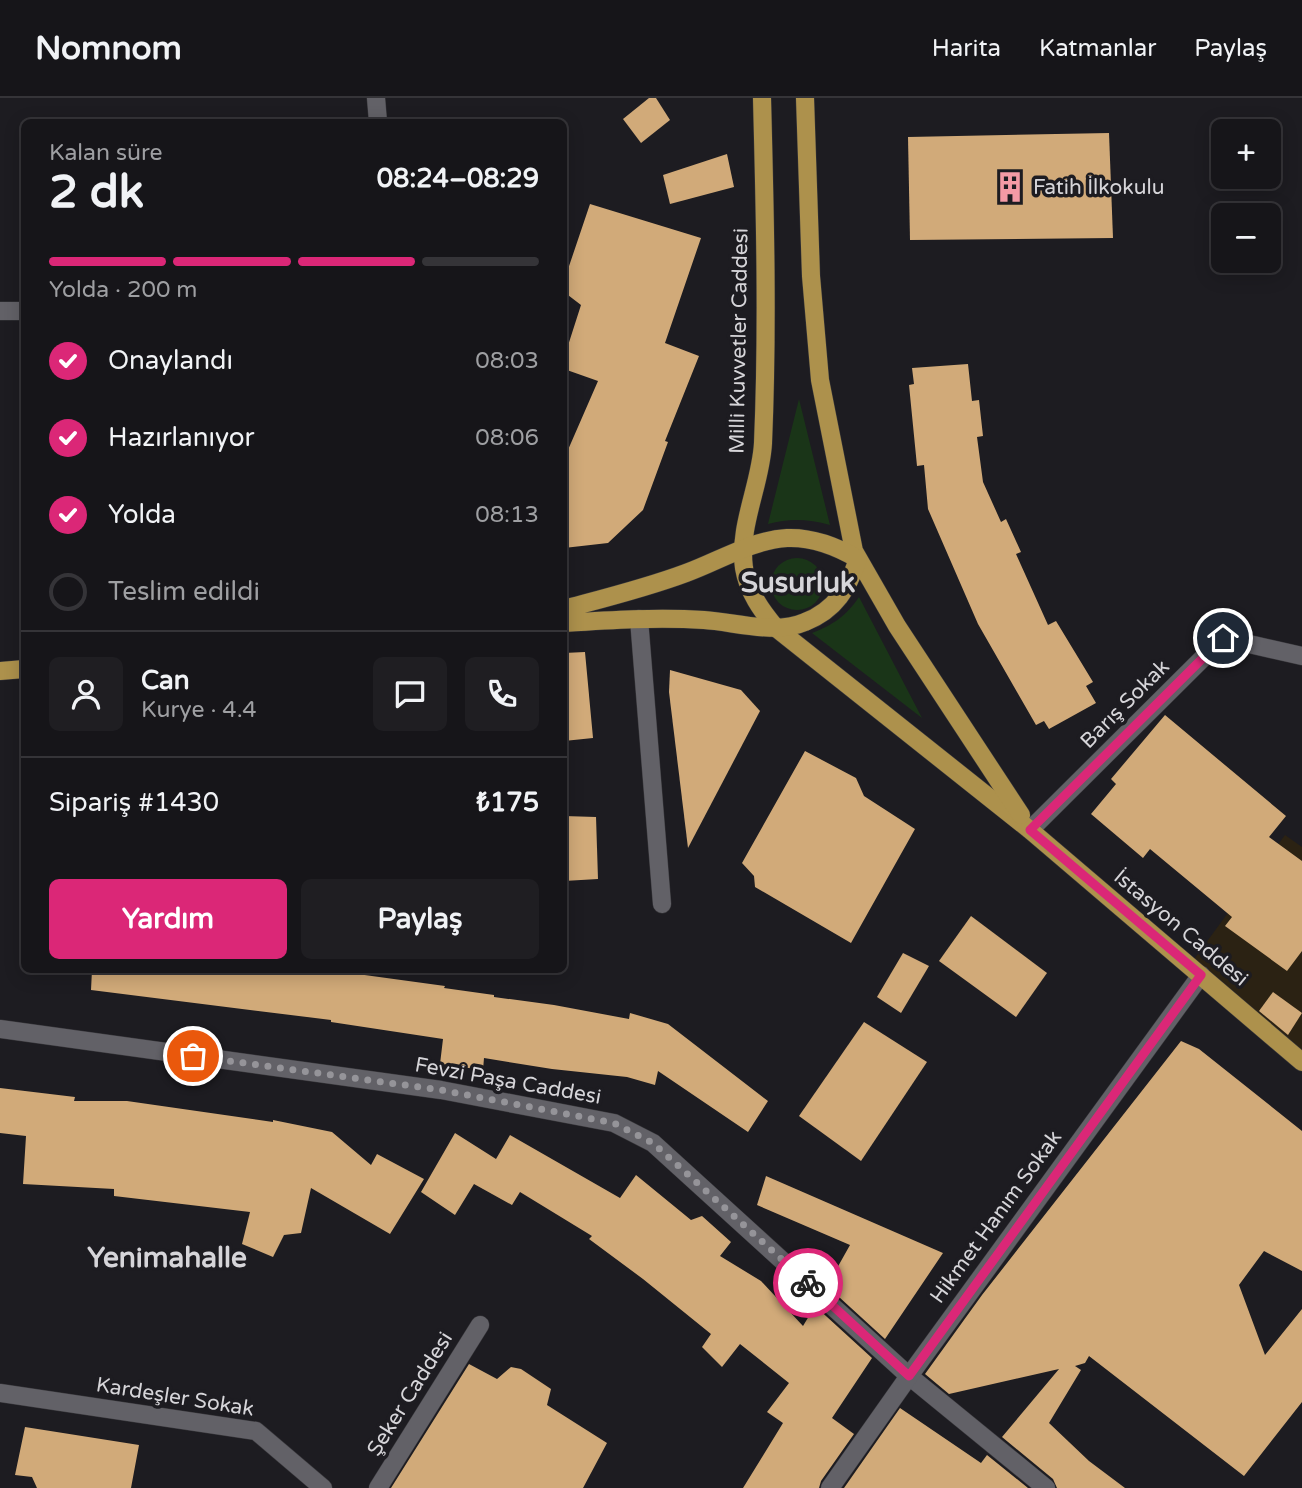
<!DOCTYPE html>
<html lang="tr">
<head>
<meta charset="utf-8">
<style>
	body { margin:0; font-family:"Varela Round",sans-serif; background:#1f1e22; color:#f1f3f6; height:100vh; display:flex; flex-direction:column; font-size:26px; white-space:nowrap }
	* { box-sizing:border-box; margin:0 }
	p { font-size:23px; color:#9e9fa2 }
	.icon { flex:none; width:38px; height:38px; fill:none; stroke:currentColor; stroke-width:2; stroke-linecap:round; stroke-linejoin:round }
	.map { position:relative; flex:1; overflow:hidden }
	.sheet { position:absolute; left:21px; top:21px; width:546px; height:854px; display:flex; flex-direction:column; background:#161519; border-radius:10px; box-shadow:0 4px 18px #0003,0 0 0 2px #353438 }
	.sheet>* { flex:none }
	.buttons { position:absolute; left:1211px; top:21px; display:grid; gap:14px }
	.buttons a { display:grid; place-items:center; width:70px; height:70px; border-radius:10px; background:#161519; box-shadow:0 4px 18px #0003,0 0 0 2px #353438; font-size:35px }
	.pin { position:absolute; display:grid; place-items:center; width:60px; height:60px; color:#fff; margin:-30px; border:4px solid #fff; border-radius:50%; box-shadow:0 2px 7px #0007 }
	.courier { position:absolute; display:grid; place-items:center; width:70px; height:70px; margin:-35px; border:5px solid #db2777; border-radius:50%; background:#fff; color:#222; box-shadow:0 2px 9px #0007 }
	.summary em { font-style:normal; font-weight:700 }
	.summary div { display:flex; flex-direction:column-reverse }
	.summary { display:flex; align-items:center; justify-content:space-between; height:119px; padding:0 28px }
	h1 { font-size:46px; font-weight:700; line-height:52px }
	.bar { display:grid; grid-template-columns:repeat(4,1fr); gap:10px 7px; align-content:center; height:84px; padding:0 28px }
	.bar i { height:9px; border-radius:5px; background:#353438 }
	.bar .on { background:#db2777 }
	.bar p { grid-column:span 4 }
	.line { display:flex; align-items:center; gap:18px; padding:0 28px; border-top:2px solid #353438 }
	.line div { flex:1 }
	.round { display:grid; place-items:center; flex:none; width:74px; height:74px; border-radius:10px; background:#1f1e22 }
	ol { padding:0 28px; list-style:none }
	li { display:flex; align-items:center; gap:21px; height:77px }
	li p { margin-inline-start:auto }
	li .icon { padding:7px; border-radius:50%; background:#db2777; color:#fff; stroke-width:4 }
	li:last-child { color:#9e9fa2 }
	li i { width:38px; height:38px; border:4px solid #353438; border-radius:50% }
	.button { display:flex; gap:14px; margin-top:auto; padding:14px 28px }
	.button a { flex:1; height:80px; border-radius:10px; background:#db2777; color:#fff; font-size:28px; font-weight:700; line-height:80px; text-align:center }
	.button a+a { background:#1f1e22; color:#f1f3f6 }
	header { display:flex; align-items:center; gap:42px; box-sizing:border-box; height:98px; padding:0 35px; background:#161519; border-bottom:2px solid #353438 }
	header strong { font-size:33px }
	nav { display:flex; gap:38px; margin-inline-start:auto; font-size:24px }
	.map>svg:first-child { display:block }
	.commercial { fill:#2b2213 }
	.green { fill:#1a3518 }
	.building { fill:#d1aa79 }
	.lines { fill:none; stroke-linecap:round; stroke-linejoin:round }
	.minor-casing { stroke:#39383c; stroke-width:19 }
	.major-casing { stroke:#39383c; stroke-width:19 }
	.minor { stroke:#626167; stroke-width:18 }
	.major { stroke:#ad914c; stroke-width:18 }
	.done { stroke:#959499; stroke-width:7; stroke-dasharray:0 12.6 }
	.route { stroke:#db2777; stroke-width:9 }
	.labels { text-anchor:middle; dominant-baseline:central; stroke-width:7; stroke-linejoin:round; paint-order:stroke }
	.poi-label { font-size:21px; fill:#d6d5d9; stroke:#1d1c21; text-anchor:start }
	.street-label { font-size:21px; fill:#d6d5d9; stroke:#1d1c21 }
	.district-label { font-size:28px; font-weight:bold; fill:#d6d5d9; stroke:#1d1c21 }
</style>
</head>
<body>
<header>
<strong>Nomnom</strong>
<nav><a>Harita</a><a>Katmanlar</a><a>Paylaş</a></nav>
</header>
<div class="map">
<svg width="1302" height="1390" viewBox="0 0 1302 1390">
	<rect width="100%" height="100%" fill="#1d1c21"/>
	<!-- commercial -->
	<path class="commercial" d="M 1285,737 L 1302,749 L 1302,964 L 1189,868 Z"/>
	<!-- green -->
	<g class="green">
		<path d="M 799,301 L 830,427 C 808,421 790,420 768,426 Z"/>
		<circle cx="797" cy="486" r="26"/>
		<path d="M 859,499 L 922,620 L 812,535 C 833,527 846,518 859,499 Z"/>
	</g>
	<!-- building -->
	<g class="building">
		<path d="M 649,0 L 656,0 L 670,22 L 641,45 L 623,21 Z"/>
		<path d="M 1109,35 L 1113,140 L 910,142 L 908,39 Z"/>
		<path d="M 727,56 L 734,89 L 670,106 L 663,77 Z"/>
		<path d="M 590,106 L 701,140 L 665,245 L 699,258 L 665,343 L 668,344 L 643,412 L 608,445 L 564,450 L 564,361 L 598,283 L 564,271 L 564,260 L 581,207 L 564,194 L 564,183 Z"/>
		<path d="M 968,266 L 972,303 L 979,302 L 983,338 L 977,339 L 983,384 L 1001,424 L 1006,421 L 1021,454 L 1016,456 L 1048,527 L 1056,523 L 1093,584 L 1086,588 L 1096,605 L 1049,631 L 1044,623 L 1036,627 L 978,526 L 928,411 L 924,367 L 917,368 L 909,287 L 914,286 L 912,270 Z"/>
		<path d="M 585,554 L 593,640 L 564,643 L 564,555 Z"/>
		<path d="M 670,572 L 741,592 L 760,613 L 688,750 L 669,594 Z"/>
		<path d="M 1165,617 L 1286,718 L 1269,739 L 1302,763 L 1302,853 L 1287,873 L 1225,828 L 1232,819 L 1150,751 L 1143,760 L 1091,716 L 1116,686 L 1111,681 Z"/>
		<path d="M 805,653 L 856,680 L 864,698 L 915,731 L 851,845 L 755,789 L 754,778 L 742,765 Z"/>
		<path d="M 564,718 L 596,719 L 598,781 L 564,783 Z"/>
		<path d="M 971,818 L 1047,875 L 1016,919 L 939,863 Z"/>
		<path d="M 903,855 L 929,868 L 901,915 L 877,899 Z"/>
		<path d="M 92,872 L 328,872 L 445,888 L 444,890 L 494,897 L 494,899 L 554,907 L 629,921 L 630,915 L 668,926 L 768,1003 L 748,1034 L 658,973 L 655,987 L 627,979 L 552,971 L 484,960 L 483,972 L 440,966 L 443,941 L 331,924 L 331,922 L 91,892 Z"/>
		<path d="M 1273,894 L 1302,915 L 1288,937 L 1259,913 Z"/>
		<path d="M 864,924 L 927,964 L 861,1063 L 799,1018 Z"/>
		<path d="M 1181,943 L 1199,951 L 1302,1033 L 1302,1173 L 1264,1153 L 1239,1187 L 1265,1257 L 1302,1211 L 1302,1304 L 1244,1378 L 1089,1258 L 1085,1265 L 1075,1268 L 1081,1272 L 1049,1325 L 1089,1363 L 1125,1390 L 1057,1390 L 1053,1381 L 1002,1339 L 1059,1271 L 949,1296 L 925,1276 L 982,1197 Z"/>
		<path d="M 0,990 L 75,999 L 74,1003 L 127,1003 L 273,1024 L 273,1022 L 332,1034 L 371,1067 L 377,1056 L 424,1081 L 390,1136 L 311,1090 L 301,1135 L 284,1137 L 273,1159 L 242,1146 L 250,1114 L 114,1098 L 114,1091 L 23,1086 L 26,1038 L 0,1035 Z"/>
		<path d="M 455,1035 L 496,1061 L 510,1037 L 620,1100 L 636,1077 L 691,1122 L 702,1118 L 731,1144 L 720,1158 L 761,1183 L 803,1228 L 815,1208 L 872,1260 L 832,1320 L 854,1336 L 821,1383 L 819,1390 L 743,1390 L 783,1325 L 767,1314 L 789,1285 L 740,1246 L 722,1269 L 702,1249 L 711,1236 L 643,1181 L 589,1141 L 592,1138 L 520,1094 L 512,1107 L 474,1086 L 455,1117 L 421,1094 Z"/>
		<path d="M 766,1078 L 943,1155 L 885,1241 L 827,1188 L 850,1147 L 757,1107 Z"/>
		<path d="M 469,1266 L 497,1281 L 511,1269 L 521,1271 L 551,1291 L 547,1307 L 607,1345 L 583,1390 L 391,1390 Z"/>
		<path d="M 900,1310 L 981,1365 L 987,1357 L 1028,1390 L 844,1390 Z"/>
		<path d="M 25,1329 L 139,1347 L 131,1390 L 37,1390 L 32,1379 L 15,1377 Z"/>
	</g>
	<g class="lines">
		<defs>
			<g id="minor">
				<path d="M 376,0 L 378,24"/>
				<path d="M 0,213 L 24,213"/>
				<path d="M 639,521 L 662,806"/>
				<path d="M 1030,732 L 1223,540 L 1302,558"/>
				<path d="M 0,931 L 441,992 L 614,1025 L 653,1045 L 909,1278 L 1046,1390"/>
				<path d="M 0,1295 L 256,1333 L 323,1390"/>
				<path d="M 378,1390 L 480,1227"/>
				<path d="M 830,1390 L 909,1278 L 1201,877"/>
			</g>
			<g id="major">
				<path d="M 762,0 C 765,115 768,229 763,345 C 761,386 738,428 744,470 C 748,494 761,512 776,530 L 1030,732 L 1302,964"/>
				<path d="M 805,0 L 811,178 L 820,282 L 854,453 L 897,528 L 1021,717"/>
				<path d="M 564,511 C 605,500 646,490 686,475 C 719,463 752,442 787,440 C 812,439 836,448 858,461 C 848,490 836,512 805,524 C 775,537 735,524 704,522 C 657,519 610,522 564,525"/>
				<path d="M 0,573 L 24,571"/>
			</g>
		</defs>
		<!-- minor casing -->
		<use href="#minor" class="minor-casing"/>
		<!-- major casing -->
		<use href="#major" class="major-casing"/>
		<!-- minor -->
		<use href="#minor" class="minor"/>
		<!-- major -->
		<use href="#major" class="major"/>
	</g>
	<g class="lines">
		<!-- done -->
		<path class="done" d="M 193,958 L 441,992 L 614,1025 L 653,1045 L 808,1185"/>
		<!-- route -->
		<path class="route" d="M 808,1185 L 909,1278 L 1201,877 L 1030,732 L 1223,540"/>
	</g>
	<!-- icons -->
	<defs>
		<symbol id="building-bare" viewBox="-9 -9 18 18"><path d="M-4-6H4V6H1V3H-1V6H-4ZM-2.5-4.3h1.7v1.8h-1.7ZM.8-4.3h1.7v1.8H.8ZM-2.5-1h1.7V.8h-1.7ZM.8-1h1.7V.8H.8Z" fill="#f49aa5" stroke="#1d1c21" stroke-width="2.5" paint-order="stroke"/></symbol>
	</defs>
	<g fill-rule="evenodd">
		<use href="#building-bare" x="988" y="67" width="44" height="44"/>
	</g>
	<g class="labels">
		<!-- poi labels -->
		<g class="poi-label">
			<text x="1033" y="89">Fatih İlkokulu</text>
		</g>
		<!-- street labels -->
		<g class="street-label">
			<text transform="translate(739 243) rotate(-89)">Milli Kuvvetler Caddesi</text>
			<text transform="translate(1125 606) rotate(-45)">Barış Sokak</text>
			<text transform="translate(1181 830) rotate(40)">İstasyon Caddesi</text>
			<text transform="translate(508 983) rotate(10)">Fevzi Paşa Caddesi</text>
			<text transform="translate(996 1119) rotate(-54)">Hikmet Hanım Sokak</text>
			<text transform="translate(410 1296) rotate(-58)">Şeker Caddesi</text>
			<text transform="translate(175 1299) rotate(9)">Kardeşler Sokak</text>
		</g>
		<!-- district labels -->
		<g class="district-label">
			<text x="798" y="485">Susurluk</text>
			<text x="167" y="1160">Yenimahalle</text>
		</g>
	</g>
</svg>
<div class="buttons">
<a>+</a>
<a>−</a>
</div>
<div class="pin" style="left:193px;top:958px;background:#ea580c"><svg class="icon" aria-label="bag" viewBox="0 0 24 24"><path d="M5 8h14l-1 12H6zM9 8a3 3 0 0 1 6 0"/></svg></div>
<div class="pin" style="left:1223px;top:540px;background:#1f2937"><svg class="icon" aria-label="home" viewBox="0 0 24 24"><path d="M3 11l9-7 9 7M6 9v11h12V9"/></svg></div>
<div class="courier" style="left:808px;top:1185px"><svg class="icon" aria-label="bike" viewBox="0 0 24 24"><circle cx="6" cy="16" r="4"/><circle cx="18" cy="16" r="4"/><path d="M6 16l4-8h5l3 8M10 8l3 8H6M13 5h3"/></svg></div>
<section class="sheet">
<div class="summary"><div><h1>2 dk</h1><p>Kalan süre</p></div><em>08:24–08:29</em></div>
<div class="bar"><i class="on"></i><i class="on"></i><i class="on"></i><i></i><p>Yolda · 200 m</p></div>
<ol>
<li><svg class="icon" aria-label="check" viewBox="0 0 24 24"><path d="M5 12l5 5 9-10"/></svg>Onaylandı<p>08:03</p></li>
<li><svg class="icon" aria-label="check" viewBox="0 0 24 24"><path d="M5 12l5 5 9-10"/></svg>Hazırlanıyor<p>08:06</p></li>
<li><svg class="icon" aria-label="check" viewBox="0 0 24 24"><path d="M5 12l5 5 9-10"/></svg>Yolda<p>08:13</p></li>
<li><i></i>Teslim edildi</li>
</ol>
<div class="line" style="height:126px"><a class="round"><svg class="icon" aria-label="person" viewBox="0 0 24 24"><circle cx="12" cy="8" r="4"/><path d="M4 21q1-7 8-7t8 7"/></svg></a><div><b>Can</b><p>Kurye · 4.4</p></div><a class="round"><svg class="icon" aria-label="chat" viewBox="0 0 24 24"><path d="M4 5h16v11H9l-5 4z"/></svg></a><a class="round"><svg class="icon" aria-label="phone" viewBox="0 0 24 24"><path d="M5 4h4l2 5-3 2q2 4 5 5l2-3 5 2v4C11 20 4 13 5 4z"/></svg></a></div>
<div class="line" style="height:91px"><div>Sipariş #1430</div><b>₺175</b></div>
<div class="button"><a>Yardım</a><a>Paylaş</a></div>
</section>
</div>
</body>
</html>
